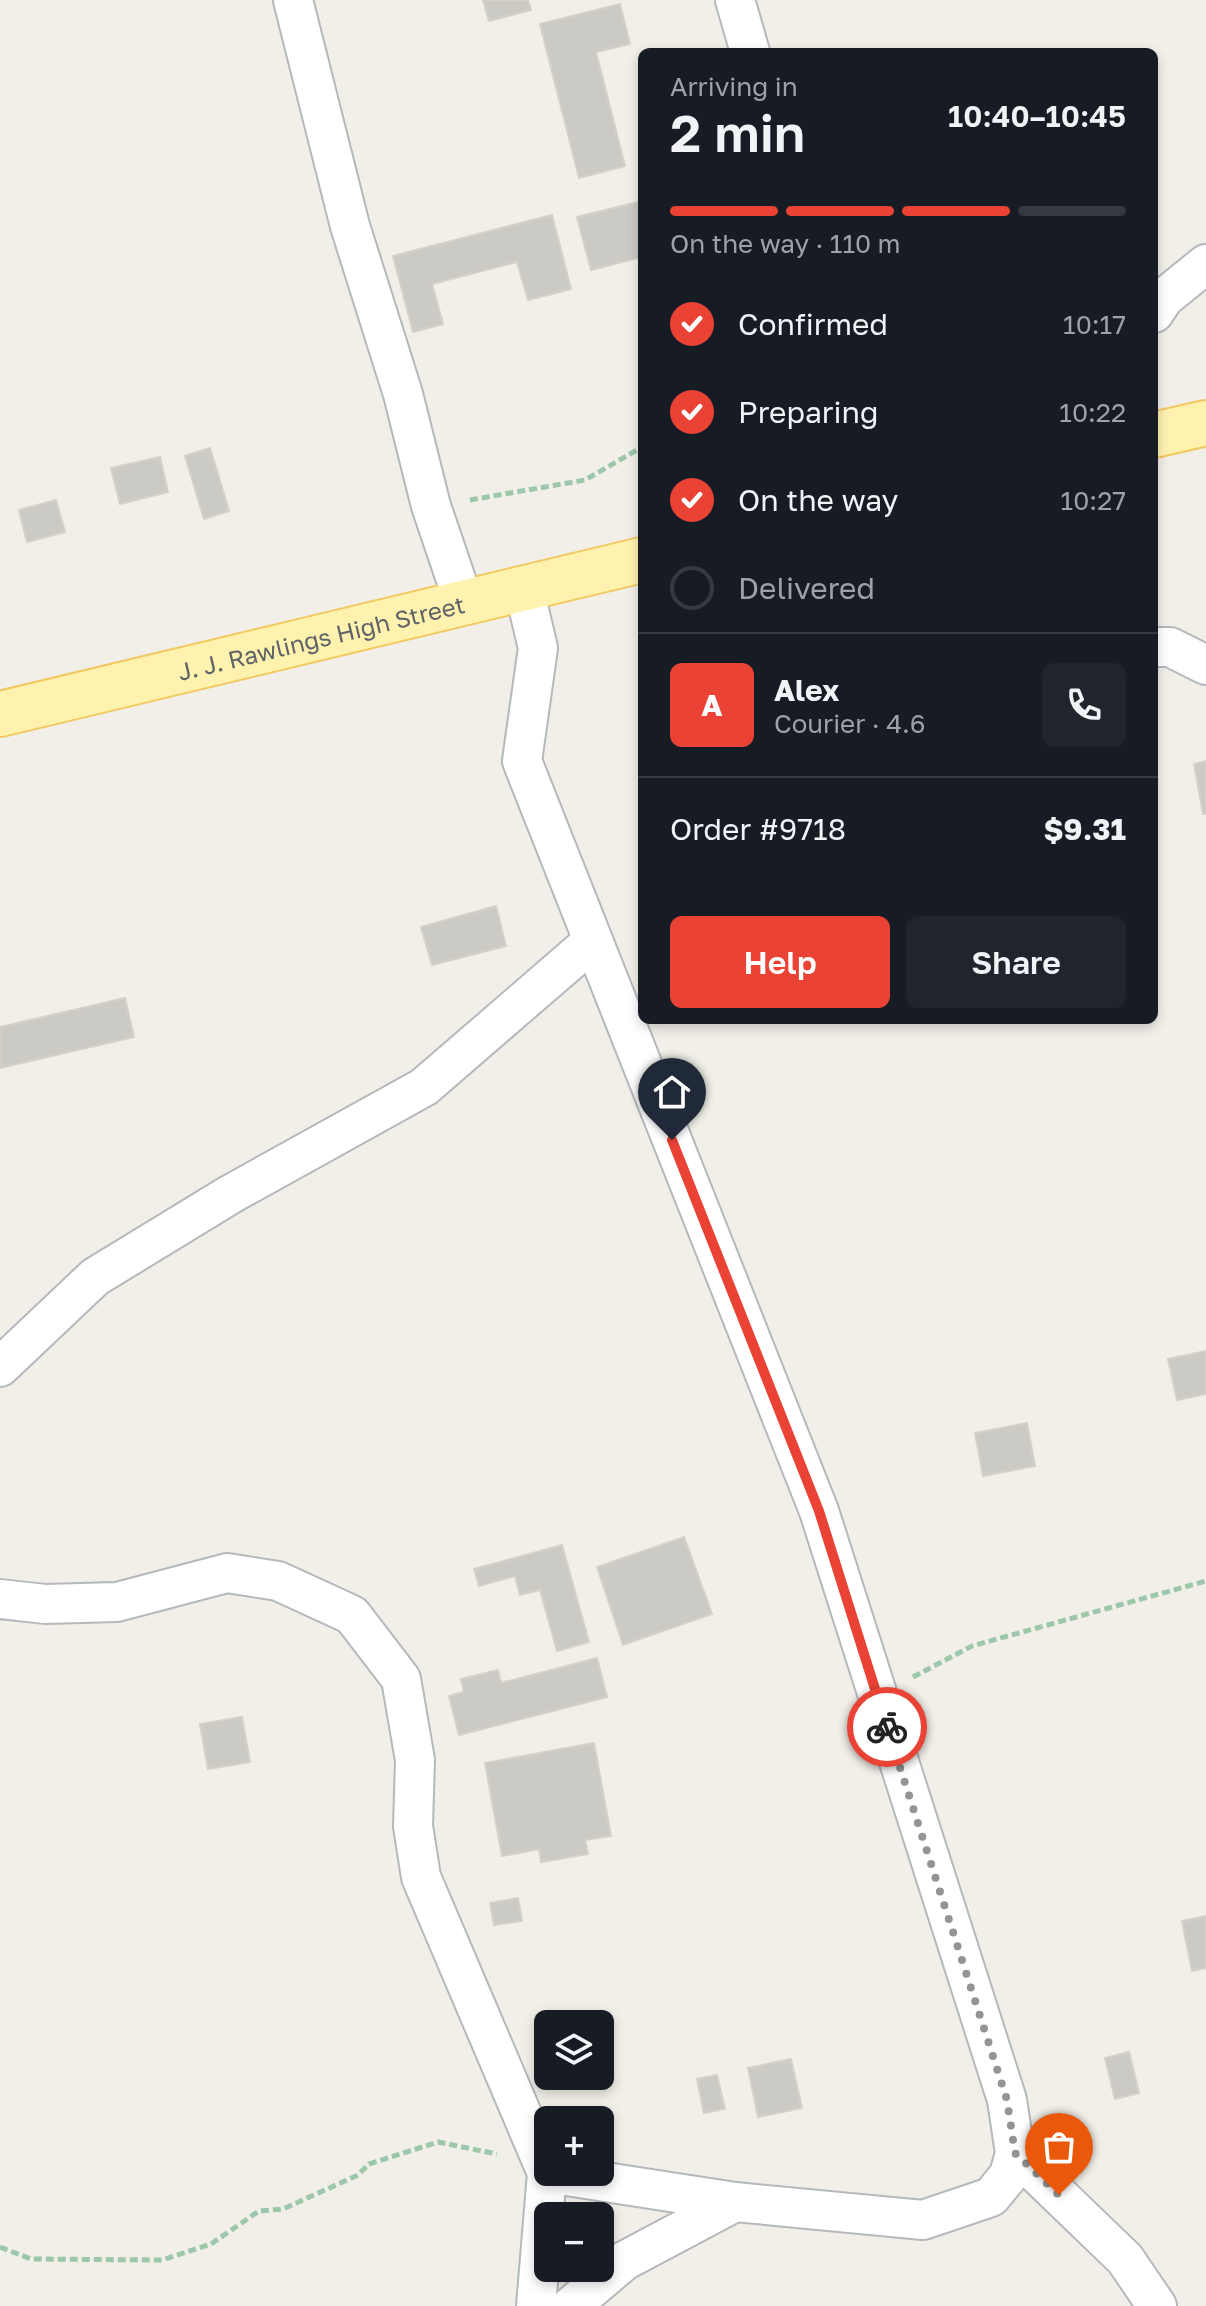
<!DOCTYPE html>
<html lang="en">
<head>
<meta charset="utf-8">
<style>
	body { margin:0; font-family:"Golos Text",sans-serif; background:#20242c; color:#f1f3f6; height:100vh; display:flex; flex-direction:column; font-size:30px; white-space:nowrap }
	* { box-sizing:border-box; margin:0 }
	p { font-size:26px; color:#9ea1a6 }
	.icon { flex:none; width:44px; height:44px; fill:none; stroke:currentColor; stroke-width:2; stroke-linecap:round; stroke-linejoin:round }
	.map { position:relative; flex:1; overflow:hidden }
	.panel { position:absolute; left:638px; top:48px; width:520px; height:976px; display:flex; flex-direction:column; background:#171b24; border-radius:12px; box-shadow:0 4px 12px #0003 }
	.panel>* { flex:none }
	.buttons { position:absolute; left:534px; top:2010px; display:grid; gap:16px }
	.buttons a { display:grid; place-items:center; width:80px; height:80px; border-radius:12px; background:#171b24; box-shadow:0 4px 12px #0003; font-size:40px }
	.pin { position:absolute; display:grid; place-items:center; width:68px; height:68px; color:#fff; margin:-82px -34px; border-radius:50% 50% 50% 0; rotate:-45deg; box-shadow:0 0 8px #0007 }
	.pin .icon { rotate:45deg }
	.courier { position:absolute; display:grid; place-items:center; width:80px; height:80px; margin:-40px; border:6px solid #ea4335; border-radius:50%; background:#fff; color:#222; box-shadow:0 2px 10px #0007 }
	.summary em { font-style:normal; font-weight:600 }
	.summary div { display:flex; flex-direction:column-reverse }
	.summary { display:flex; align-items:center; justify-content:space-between; height:136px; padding:0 32px }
	h1 { font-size:52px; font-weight:600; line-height:60px }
	.bar { display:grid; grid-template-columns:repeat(4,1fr); gap:12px 8px; align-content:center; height:96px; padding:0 32px }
	.bar i { height:10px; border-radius:6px; background:#363941 }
	.bar .active { background:#ea4335 }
	.bar p { grid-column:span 4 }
	.line { display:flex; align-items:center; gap:20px; padding:0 32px; border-top:2px solid #363941 }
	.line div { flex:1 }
	.round { display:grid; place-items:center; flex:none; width:84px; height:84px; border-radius:12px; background:#20242c }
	ol { padding:0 32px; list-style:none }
	li { display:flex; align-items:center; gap:24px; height:88px }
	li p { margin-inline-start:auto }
	li .icon { padding:8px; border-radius:50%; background:#ea4335; color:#fff; stroke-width:4 }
	li:last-child { color:#9ea1a6 }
	li i { width:44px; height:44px; border:4px solid #363941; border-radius:50% }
	.primary-button { display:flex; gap:16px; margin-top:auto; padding:16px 32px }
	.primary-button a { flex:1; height:92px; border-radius:12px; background:#ea4335; color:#fff; font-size:32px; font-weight:600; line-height:92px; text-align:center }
	.primary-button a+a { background:#20242c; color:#f1f3f6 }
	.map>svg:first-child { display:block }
	.building { fill:#cccac5; stroke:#d6d1c6; stroke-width:2 }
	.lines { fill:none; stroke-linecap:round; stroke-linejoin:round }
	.minor-casing { stroke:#b5b8bc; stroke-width:42 }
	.primary-casing { stroke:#f2c960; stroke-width:48 }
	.path { stroke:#9cc7a9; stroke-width:5; stroke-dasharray:8 4; stroke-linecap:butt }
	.minor { stroke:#fff; stroke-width:38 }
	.primary { stroke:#fff2af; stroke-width:44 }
	.done { stroke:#929495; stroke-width:8; stroke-dasharray:0 14.4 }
	.route { stroke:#ea4335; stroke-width:10 }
	.labels { text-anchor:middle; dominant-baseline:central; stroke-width:6; stroke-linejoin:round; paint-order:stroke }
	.street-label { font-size:24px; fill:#5f6368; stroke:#fff }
</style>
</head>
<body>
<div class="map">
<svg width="1206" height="2306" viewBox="0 0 1206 2306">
	<rect width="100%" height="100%" fill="#f1efe8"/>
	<!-- building -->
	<g class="building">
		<path d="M 483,0 L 528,0 L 531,10 L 489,21 Z"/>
		<path d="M 620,4 L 630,44 L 596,52 L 625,166 L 579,178 L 540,24 Z"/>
		<path d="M 642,201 L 642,257 L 591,270 L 577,217 Z"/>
		<path d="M 552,215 L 571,289 L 528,300 L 517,262 L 432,284 L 443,324 L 413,332 L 393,256 Z"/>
		<path d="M 210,448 L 229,511 L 204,519 L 185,456 Z"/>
		<path d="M 160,457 L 168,492 L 120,504 L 111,468 Z"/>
		<path d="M 56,500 L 65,532 L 27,542 L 19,510 Z"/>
		<path d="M 1206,761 L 1206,814 L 1203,814 L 1194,764 Z"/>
		<path d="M 496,906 L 506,946 L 432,965 L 421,927 Z"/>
		<path d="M 125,998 L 134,1037 L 0,1068 L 0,1027 Z"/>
		<path d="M 1206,1351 L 1206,1394 L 1177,1400 L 1168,1359 Z"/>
		<path d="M 1027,1423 L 1035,1466 L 983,1476 L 975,1433 Z"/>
		<path d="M 684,1537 L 712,1614 L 623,1645 L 597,1567 Z"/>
		<path d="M 562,1545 L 589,1642 L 557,1651 L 540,1590 L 520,1595 L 515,1576 L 479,1586 L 474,1569 Z"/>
		<path d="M 597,1658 L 607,1697 L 459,1735 L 449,1696 L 464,1692 L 461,1679 L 498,1670 L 501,1683 Z"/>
		<path d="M 242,1717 L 250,1762 L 208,1769 L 200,1724 Z"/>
		<path d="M 594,1743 L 611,1836 L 585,1840 L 588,1854 L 541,1862 L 539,1849 L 502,1856 L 485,1763 Z"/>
		<path d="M 518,1898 L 522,1921 L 494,1925 L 490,1903 Z"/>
		<path d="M 1206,1916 L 1206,1968 L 1192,1971 L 1182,1921 Z"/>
		<path d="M 1129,2052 L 1139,2093 L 1115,2099 L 1105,2058 Z"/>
		<path d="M 791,2059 L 802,2108 L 758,2117 L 748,2068 Z"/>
		<path d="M 717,2075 L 725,2109 L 704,2113 L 697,2079 Z"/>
	</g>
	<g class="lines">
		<defs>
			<g id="minor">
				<path d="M 293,0 L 350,226 L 403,394 L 431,506 L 464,603"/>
				<path d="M 735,0 L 750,52"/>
				<path d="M 1154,313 L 1164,298 L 1206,264"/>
				<path d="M 524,589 L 538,648 L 522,761 L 819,1511 L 1007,2100 L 1015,2153 L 1009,2175 L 991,2197 L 923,2220 L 735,2202 L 547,2173"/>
				<path d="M 1154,647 L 1170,647 L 1206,665"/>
				<path d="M 0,1367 L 95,1277 L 231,1194 L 424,1087 L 593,941"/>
				<path d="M 0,1599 L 45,1604 L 117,1602 L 227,1573 L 278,1581 L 352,1615 L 401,1679 L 415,1760 L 413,1826 L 421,1877 L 547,2173 L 536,2306"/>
				<path d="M 1015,2153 L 1125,2259 L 1157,2306"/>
				<path d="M 571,2306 L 624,2261 L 735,2202"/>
			</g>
			<g id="primary">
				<path d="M 1154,435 L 1206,423"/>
				<path id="s1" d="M 0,714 L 642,560"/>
			</g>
		</defs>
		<!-- minor casing -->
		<use href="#minor" class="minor-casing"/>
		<!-- primary casing -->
		<use href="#primary" class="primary-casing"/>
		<!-- path -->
		<g class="path">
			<path d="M 470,500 L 585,480 L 642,447"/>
			<path d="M 913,1677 L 972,1646 L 1206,1581"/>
			<path d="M 0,2247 L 31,2259 L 162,2260 L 211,2244 L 259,2211 L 283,2209 L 358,2175 L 369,2164 L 438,2142 L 497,2154"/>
		</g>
		<!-- minor -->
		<use href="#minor" class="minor"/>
		<!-- primary -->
		<use href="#primary" class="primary"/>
	</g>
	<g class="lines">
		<!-- done -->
		<path class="done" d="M 887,1727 L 1007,2100 L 1015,2153 L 1059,2195"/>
		<!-- route -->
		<path class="route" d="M 672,1140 L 819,1511 L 887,1727"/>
	</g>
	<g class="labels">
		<!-- street labels -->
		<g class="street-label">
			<text stroke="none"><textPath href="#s1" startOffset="330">J. J. Rawlings High Street</textPath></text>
		</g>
	</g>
</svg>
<div class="buttons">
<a><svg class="icon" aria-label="layers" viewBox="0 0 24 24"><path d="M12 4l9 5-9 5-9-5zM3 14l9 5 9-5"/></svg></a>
<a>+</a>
<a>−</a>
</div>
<div class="pin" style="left:1059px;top:2195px;background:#ea580c"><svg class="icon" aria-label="bag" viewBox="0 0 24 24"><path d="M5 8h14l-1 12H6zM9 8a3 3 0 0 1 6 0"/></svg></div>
<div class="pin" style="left:672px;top:1140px;background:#1f2937"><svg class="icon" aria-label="home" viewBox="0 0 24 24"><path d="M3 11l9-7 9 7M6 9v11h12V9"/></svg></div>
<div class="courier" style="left:887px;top:1727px"><svg class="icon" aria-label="bike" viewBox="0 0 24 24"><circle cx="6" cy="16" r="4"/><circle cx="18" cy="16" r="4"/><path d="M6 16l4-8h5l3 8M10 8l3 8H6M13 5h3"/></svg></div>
<section class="panel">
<div class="summary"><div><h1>2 min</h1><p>Arriving in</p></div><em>10:40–10:45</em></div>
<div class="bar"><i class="active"></i><i class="active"></i><i class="active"></i><i></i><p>On the way · 110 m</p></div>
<ol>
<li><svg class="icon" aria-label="check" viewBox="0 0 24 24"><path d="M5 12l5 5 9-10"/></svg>Confirmed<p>10:17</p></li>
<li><svg class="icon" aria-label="check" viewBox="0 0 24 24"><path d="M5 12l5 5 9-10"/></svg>Preparing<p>10:22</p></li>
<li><svg class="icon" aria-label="check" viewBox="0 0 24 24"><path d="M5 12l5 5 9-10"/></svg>On the way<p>10:27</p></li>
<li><i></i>Delivered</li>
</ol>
<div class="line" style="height:144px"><b class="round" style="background:#ea4335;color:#fff">A</b><div><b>Alex</b><p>Courier · 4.6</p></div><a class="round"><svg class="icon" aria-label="phone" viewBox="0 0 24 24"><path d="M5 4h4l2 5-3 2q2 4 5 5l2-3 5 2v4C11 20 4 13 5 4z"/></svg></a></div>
<div class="line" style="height:104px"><div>Order #9718</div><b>$9.31</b></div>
<div class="primary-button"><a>Help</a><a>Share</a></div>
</section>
</div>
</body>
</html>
